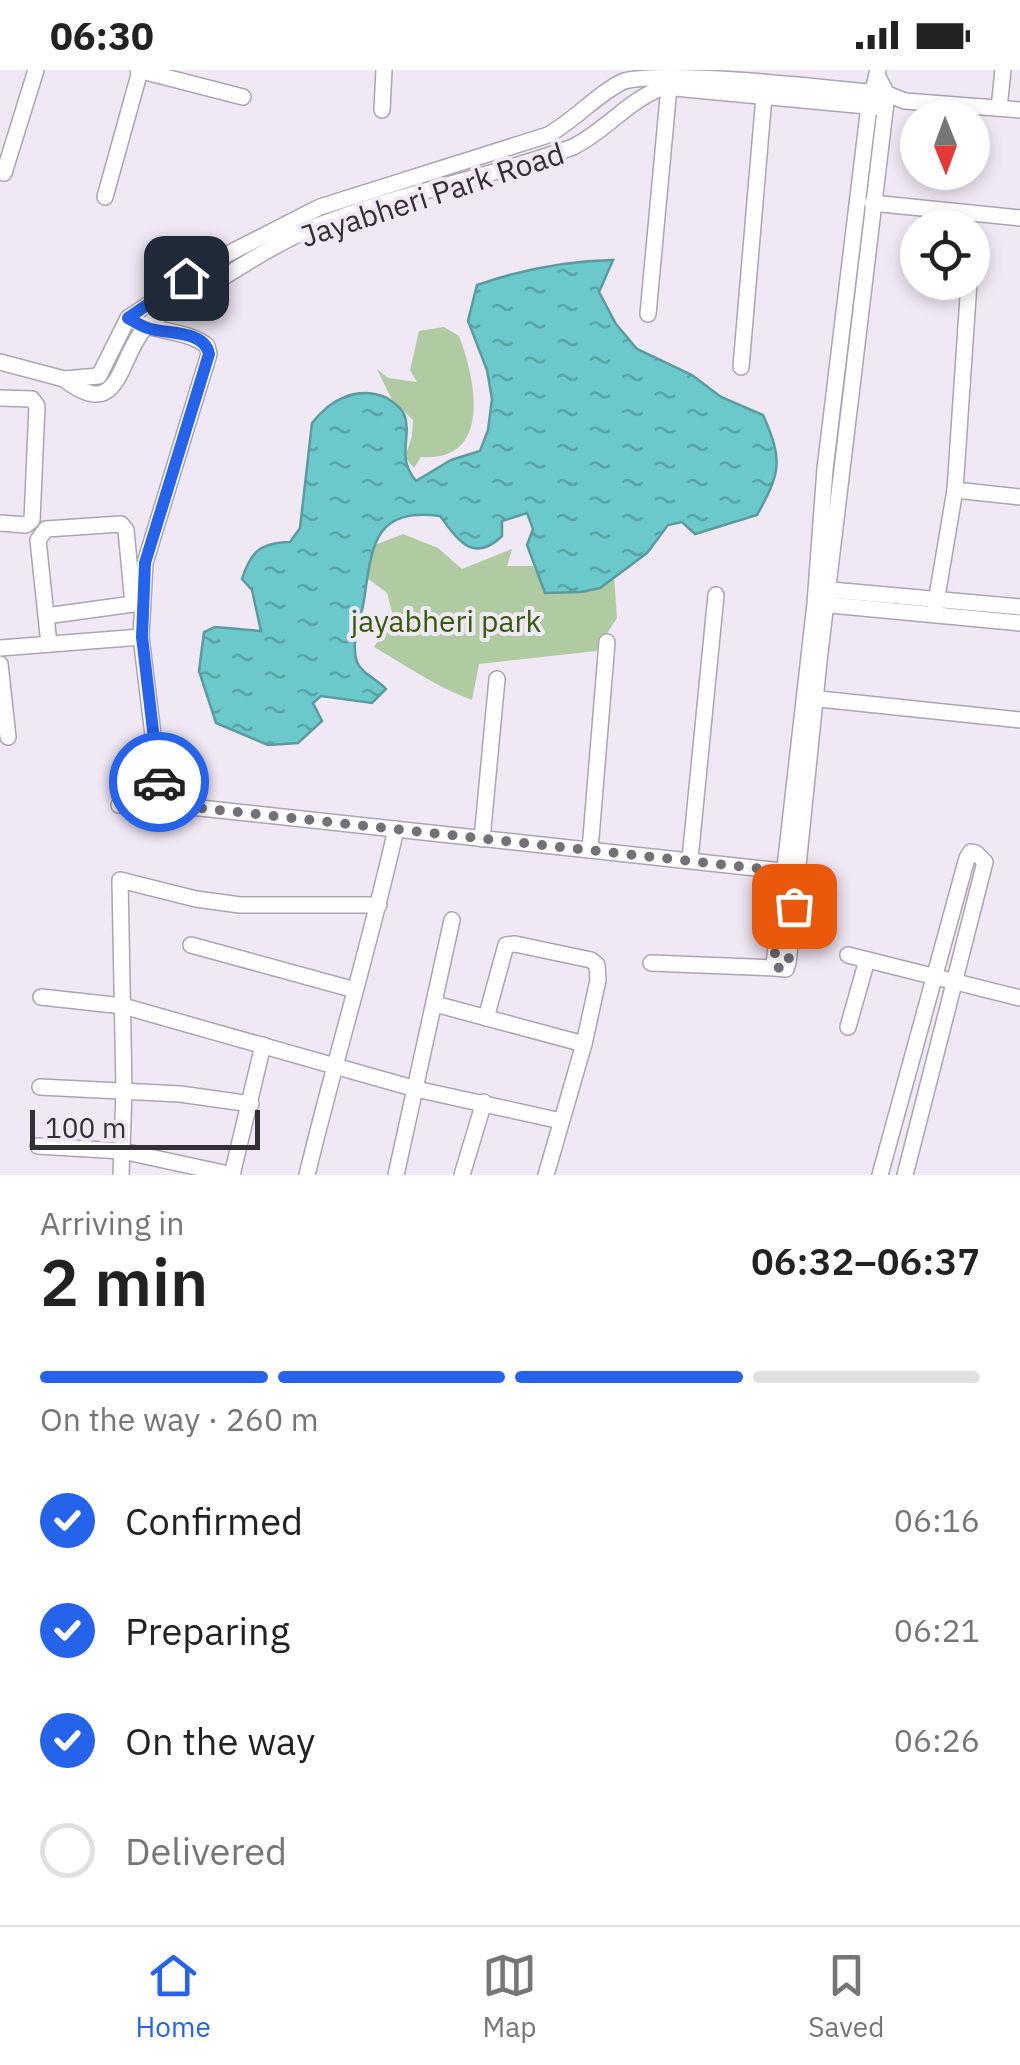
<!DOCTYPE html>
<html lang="en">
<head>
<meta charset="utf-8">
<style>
	body { margin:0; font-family:"IBM Plex Sans",sans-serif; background:#f6f6f6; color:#222; height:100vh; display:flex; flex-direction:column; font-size:38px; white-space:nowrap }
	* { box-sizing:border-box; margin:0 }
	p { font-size:32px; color:#767676 }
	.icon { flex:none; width:55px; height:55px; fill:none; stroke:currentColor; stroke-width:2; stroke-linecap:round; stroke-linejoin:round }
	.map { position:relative; height:1105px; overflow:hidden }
	.side { display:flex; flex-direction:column; background:#fff; flex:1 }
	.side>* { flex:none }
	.needle { width:65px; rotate:179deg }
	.buttons { position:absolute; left:900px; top:30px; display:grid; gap:20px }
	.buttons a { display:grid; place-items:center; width:90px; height:90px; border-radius:50%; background:#fff; box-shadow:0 5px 15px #0003; font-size:50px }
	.scale { position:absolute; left:30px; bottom:25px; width:230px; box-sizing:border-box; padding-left:10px; border:5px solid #333035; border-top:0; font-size:28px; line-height:35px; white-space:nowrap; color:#333035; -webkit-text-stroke:8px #f0e8f4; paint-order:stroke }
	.pin { position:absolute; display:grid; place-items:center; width:85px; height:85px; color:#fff; margin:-42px; border-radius:20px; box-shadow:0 5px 15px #0006 }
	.courier { position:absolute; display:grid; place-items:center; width:100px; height:100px; margin:-50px; border:8px solid #2563eb; border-radius:50%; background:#fff; color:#222; box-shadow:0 2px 12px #0007 }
	.headline em { font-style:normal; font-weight:600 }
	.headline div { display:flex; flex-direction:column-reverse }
	.headline { display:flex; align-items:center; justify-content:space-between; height:170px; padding:0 40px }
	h1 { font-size:65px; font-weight:600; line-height:75px }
	.bar { display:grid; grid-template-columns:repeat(4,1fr); gap:15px 10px; align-content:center; height:120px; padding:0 40px }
	.bar i { height:12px; border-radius:8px; background:#e0e0e0 }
	.bar .on { background:#2563eb }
	.bar p { grid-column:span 4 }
	ol { padding:0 40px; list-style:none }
	li { display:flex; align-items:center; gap:30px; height:110px }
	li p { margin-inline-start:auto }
	li .icon { padding:10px; border-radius:50%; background:#2563eb; color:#fff; stroke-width:4 }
	li:last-child { color:#767676 }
	li i { width:55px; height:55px; border:5px solid #e0e0e0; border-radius:50% }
	.status { display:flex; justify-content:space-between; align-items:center; height:70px; padding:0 50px; background:#fff; direction:ltr }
	.status svg { height:28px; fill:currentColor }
	.tab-bar { display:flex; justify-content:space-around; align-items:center; height:140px; border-top:2px solid #e0e0e0; background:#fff; font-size:28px; color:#767676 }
	.tab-bar a { display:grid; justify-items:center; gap:5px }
	.tab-bar .on { color:#2563eb }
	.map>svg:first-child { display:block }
	.green { fill:#b0caa1 }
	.water { fill:url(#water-ripples); stroke:#5a9b9f; stroke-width:2.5 }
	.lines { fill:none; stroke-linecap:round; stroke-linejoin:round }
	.minor-casing { stroke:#aca4b0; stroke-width:18 }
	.minor { stroke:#fff; stroke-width:15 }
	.done { stroke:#757078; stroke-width:10; stroke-dasharray:0 18 }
	.route { stroke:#2563eb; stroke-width:12 }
	.labels { text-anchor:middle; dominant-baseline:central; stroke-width:8; stroke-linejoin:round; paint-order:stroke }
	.street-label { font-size:30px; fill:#333035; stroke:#f0e8f4 }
	.park-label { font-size:30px; fill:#325d07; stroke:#f0e8f4 }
</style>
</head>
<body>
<div class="status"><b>06:30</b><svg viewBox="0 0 49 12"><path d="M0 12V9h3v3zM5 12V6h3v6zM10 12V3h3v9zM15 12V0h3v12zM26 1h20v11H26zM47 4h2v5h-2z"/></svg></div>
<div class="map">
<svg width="1020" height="1105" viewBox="0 0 1020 1105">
	<defs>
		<pattern id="water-ripples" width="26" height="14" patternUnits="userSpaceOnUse" patternTransform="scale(2.5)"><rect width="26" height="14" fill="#6bc9cc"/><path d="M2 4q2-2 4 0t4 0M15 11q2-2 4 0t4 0" fill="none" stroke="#59a4a6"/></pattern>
	</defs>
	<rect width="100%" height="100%" fill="#f0e8f4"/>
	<!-- green -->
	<g class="green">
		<path d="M 444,257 L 459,266 C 475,308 494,392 421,387 L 414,398 L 405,387 L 412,366 L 413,350 L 392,330 L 377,299 L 388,308 L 417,312 L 410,300 L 419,261 Z"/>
		<path d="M 403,464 L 438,478 L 462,499 L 512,479 L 507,496 L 533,496 L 544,518 L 614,506 L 617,548 L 596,581 L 479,594 L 472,630 C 436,617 407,596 374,577 L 393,546 L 387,523 L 367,508 L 375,475 Z"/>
	</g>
	<!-- water -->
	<path class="water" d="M 613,190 L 599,222 L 616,254 L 637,279 L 692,305 L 721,327 L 763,345 C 783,390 781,402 757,445 L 695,464 L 682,452 L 668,455 L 647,483 L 600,518 L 581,522 L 545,523 L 527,475 L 533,459 L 527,443 L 502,451 L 502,466 C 473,494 458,470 440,446 C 373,437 372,477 364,530 C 361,551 350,571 357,592 C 362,604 377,609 386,619 L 372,633 L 321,626 L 313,633 L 322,651 L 298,673 L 268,675 L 216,653 L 199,601 L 204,562 L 215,557 L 261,561 L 252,520 L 242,509 C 251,481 260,473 290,472 L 300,458 L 312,353 C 331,329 357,315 387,328 C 392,331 401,338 404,344 C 413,367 395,386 416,411 L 451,390 L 480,381 L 488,360 L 492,329 L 487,300 L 468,251 L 477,215 C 523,199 565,191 613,190 Z"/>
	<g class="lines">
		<defs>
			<g id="minor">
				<path d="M 138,0 L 243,27"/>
				<path d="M 878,7 L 887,24 L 819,591 L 788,893 L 786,899 L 776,898 L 774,894 L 815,534 L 825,399 L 869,36 L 878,0"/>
				<path d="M 999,38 L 1003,0"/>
				<path d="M 382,40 L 384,0"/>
				<path d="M 4,103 L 36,0"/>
				<path d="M 105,127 L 140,1"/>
				<path d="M 872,133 L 1020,148"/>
				<path d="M 648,244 L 669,17"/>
				<path d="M 128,248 C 152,263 187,259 207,276 L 209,284 L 145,493 L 141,567 L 158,705 L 166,726 L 191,737 L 792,802"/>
				<path d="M 0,292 L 64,309 L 99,306 L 128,248 L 212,192 L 320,137 L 548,65 C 575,50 598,23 624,11 C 672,0 829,18 887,24 L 905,31 L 1020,40"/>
				<path d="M 741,297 L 764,26"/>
				<path d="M 64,309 C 121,354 118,287 145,258 C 158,243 192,226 209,216 C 243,195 280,171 317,156 C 400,123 489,108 573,77 C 607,60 628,30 664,17 L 877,37"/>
				<path d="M 0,328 L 32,329 L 37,336 L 32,450 L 26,455 L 0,453"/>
				<path d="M 955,420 L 1020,427"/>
				<path d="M 820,519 L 1020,537"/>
				<path d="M 820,534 L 1020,553"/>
				<path d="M 934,544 L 955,420 L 969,212"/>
				<path d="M 46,546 L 133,534 L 126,460 L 121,454 L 46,459 L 38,470 L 49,574"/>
				<path d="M 0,578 L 141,567"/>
				<path d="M 0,594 L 8,667"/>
				<path d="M 810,628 L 1020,650"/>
				<path d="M 119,735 L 166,726"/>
				<path d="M 482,769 L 497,609"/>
				<path d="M 590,780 L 607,572"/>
				<path d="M 690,789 L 716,525"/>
				<path d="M 191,875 L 355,920"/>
				<path d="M 848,885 L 1020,928"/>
				<path d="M 651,893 L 776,898"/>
				<path d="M 41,927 L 123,936 L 416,1019 L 561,1051"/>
				<path d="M 435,934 L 584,974"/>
				<path d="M 486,948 L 506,875 L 515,874 L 591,890 L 597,895 L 598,910 L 584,974 L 546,1105"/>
				<path d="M 848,957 L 867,890"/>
				<path d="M 40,1017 L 180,1024 L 251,1034"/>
				<path d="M 38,1076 L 122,1081 L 233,1105"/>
				<path d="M 121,1105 L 124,1021 L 120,810 L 196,829 L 240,835 L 379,835"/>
				<path d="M 232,1105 L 263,975"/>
				<path d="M 307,1105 C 335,989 370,875 396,759"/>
				<path d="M 396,1105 L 452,850"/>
				<path d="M 462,1105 L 484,1032"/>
				<path d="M 880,1105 L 967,788 L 971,782 L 976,783 L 985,792 L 905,1105"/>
			</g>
		</defs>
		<!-- minor casing -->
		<use href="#minor" class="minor-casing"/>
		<!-- minor -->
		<use href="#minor" class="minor"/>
	</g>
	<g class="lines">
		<!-- done -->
		<path class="done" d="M 159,712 L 166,726 L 191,737 L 782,801 L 774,894 L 776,898 L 788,897 L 794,836"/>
		<!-- route -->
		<path class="route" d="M 159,712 L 142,567 L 145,493 L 209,284 C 205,261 170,264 151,259 C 142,257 135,252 128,248 L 186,208"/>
	</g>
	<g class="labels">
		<!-- street labels -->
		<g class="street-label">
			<text transform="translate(432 124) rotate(-18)">Jayabheri Park Road</text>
		</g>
		<!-- park labels -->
		<g class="park-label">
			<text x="446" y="550">jayabheri park</text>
		</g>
	</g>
</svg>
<div class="buttons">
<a><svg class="needle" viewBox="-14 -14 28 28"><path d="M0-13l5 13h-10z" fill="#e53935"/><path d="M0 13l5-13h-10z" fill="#767676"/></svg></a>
<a><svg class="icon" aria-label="locate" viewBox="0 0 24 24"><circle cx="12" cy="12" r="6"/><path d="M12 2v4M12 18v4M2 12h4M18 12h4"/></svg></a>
</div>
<div class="scale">100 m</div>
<div class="pin" style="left:794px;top:836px;background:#ea580c"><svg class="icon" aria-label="bag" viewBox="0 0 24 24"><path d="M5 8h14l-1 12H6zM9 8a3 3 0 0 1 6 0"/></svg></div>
<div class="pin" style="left:186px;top:208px;background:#1f2937"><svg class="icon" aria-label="home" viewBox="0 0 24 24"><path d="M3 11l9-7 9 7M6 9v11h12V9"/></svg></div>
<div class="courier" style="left:159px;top:712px"><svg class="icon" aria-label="car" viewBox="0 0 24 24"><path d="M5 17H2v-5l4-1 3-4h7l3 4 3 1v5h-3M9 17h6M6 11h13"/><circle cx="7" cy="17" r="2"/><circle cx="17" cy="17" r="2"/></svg></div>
</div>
<section class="side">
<div class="headline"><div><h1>2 min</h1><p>Arriving in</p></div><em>06:32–06:37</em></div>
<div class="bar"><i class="on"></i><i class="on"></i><i class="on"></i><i></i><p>On the way · 260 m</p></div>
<ol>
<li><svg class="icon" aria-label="check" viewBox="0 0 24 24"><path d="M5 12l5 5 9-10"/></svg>Confirmed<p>06:16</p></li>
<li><svg class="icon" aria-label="check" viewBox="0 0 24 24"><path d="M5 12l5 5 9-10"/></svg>Preparing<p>06:21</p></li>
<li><svg class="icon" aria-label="check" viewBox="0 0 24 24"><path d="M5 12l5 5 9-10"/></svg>On the way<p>06:26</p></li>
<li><i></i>Delivered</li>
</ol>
</section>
<nav class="tab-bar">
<a class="on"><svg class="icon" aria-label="home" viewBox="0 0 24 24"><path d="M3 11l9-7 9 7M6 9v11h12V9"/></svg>Home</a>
<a><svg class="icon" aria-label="map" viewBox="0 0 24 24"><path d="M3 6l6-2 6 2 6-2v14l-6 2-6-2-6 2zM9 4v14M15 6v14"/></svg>Map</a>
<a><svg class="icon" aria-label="saved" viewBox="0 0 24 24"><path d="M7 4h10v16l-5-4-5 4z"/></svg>Saved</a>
</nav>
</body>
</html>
